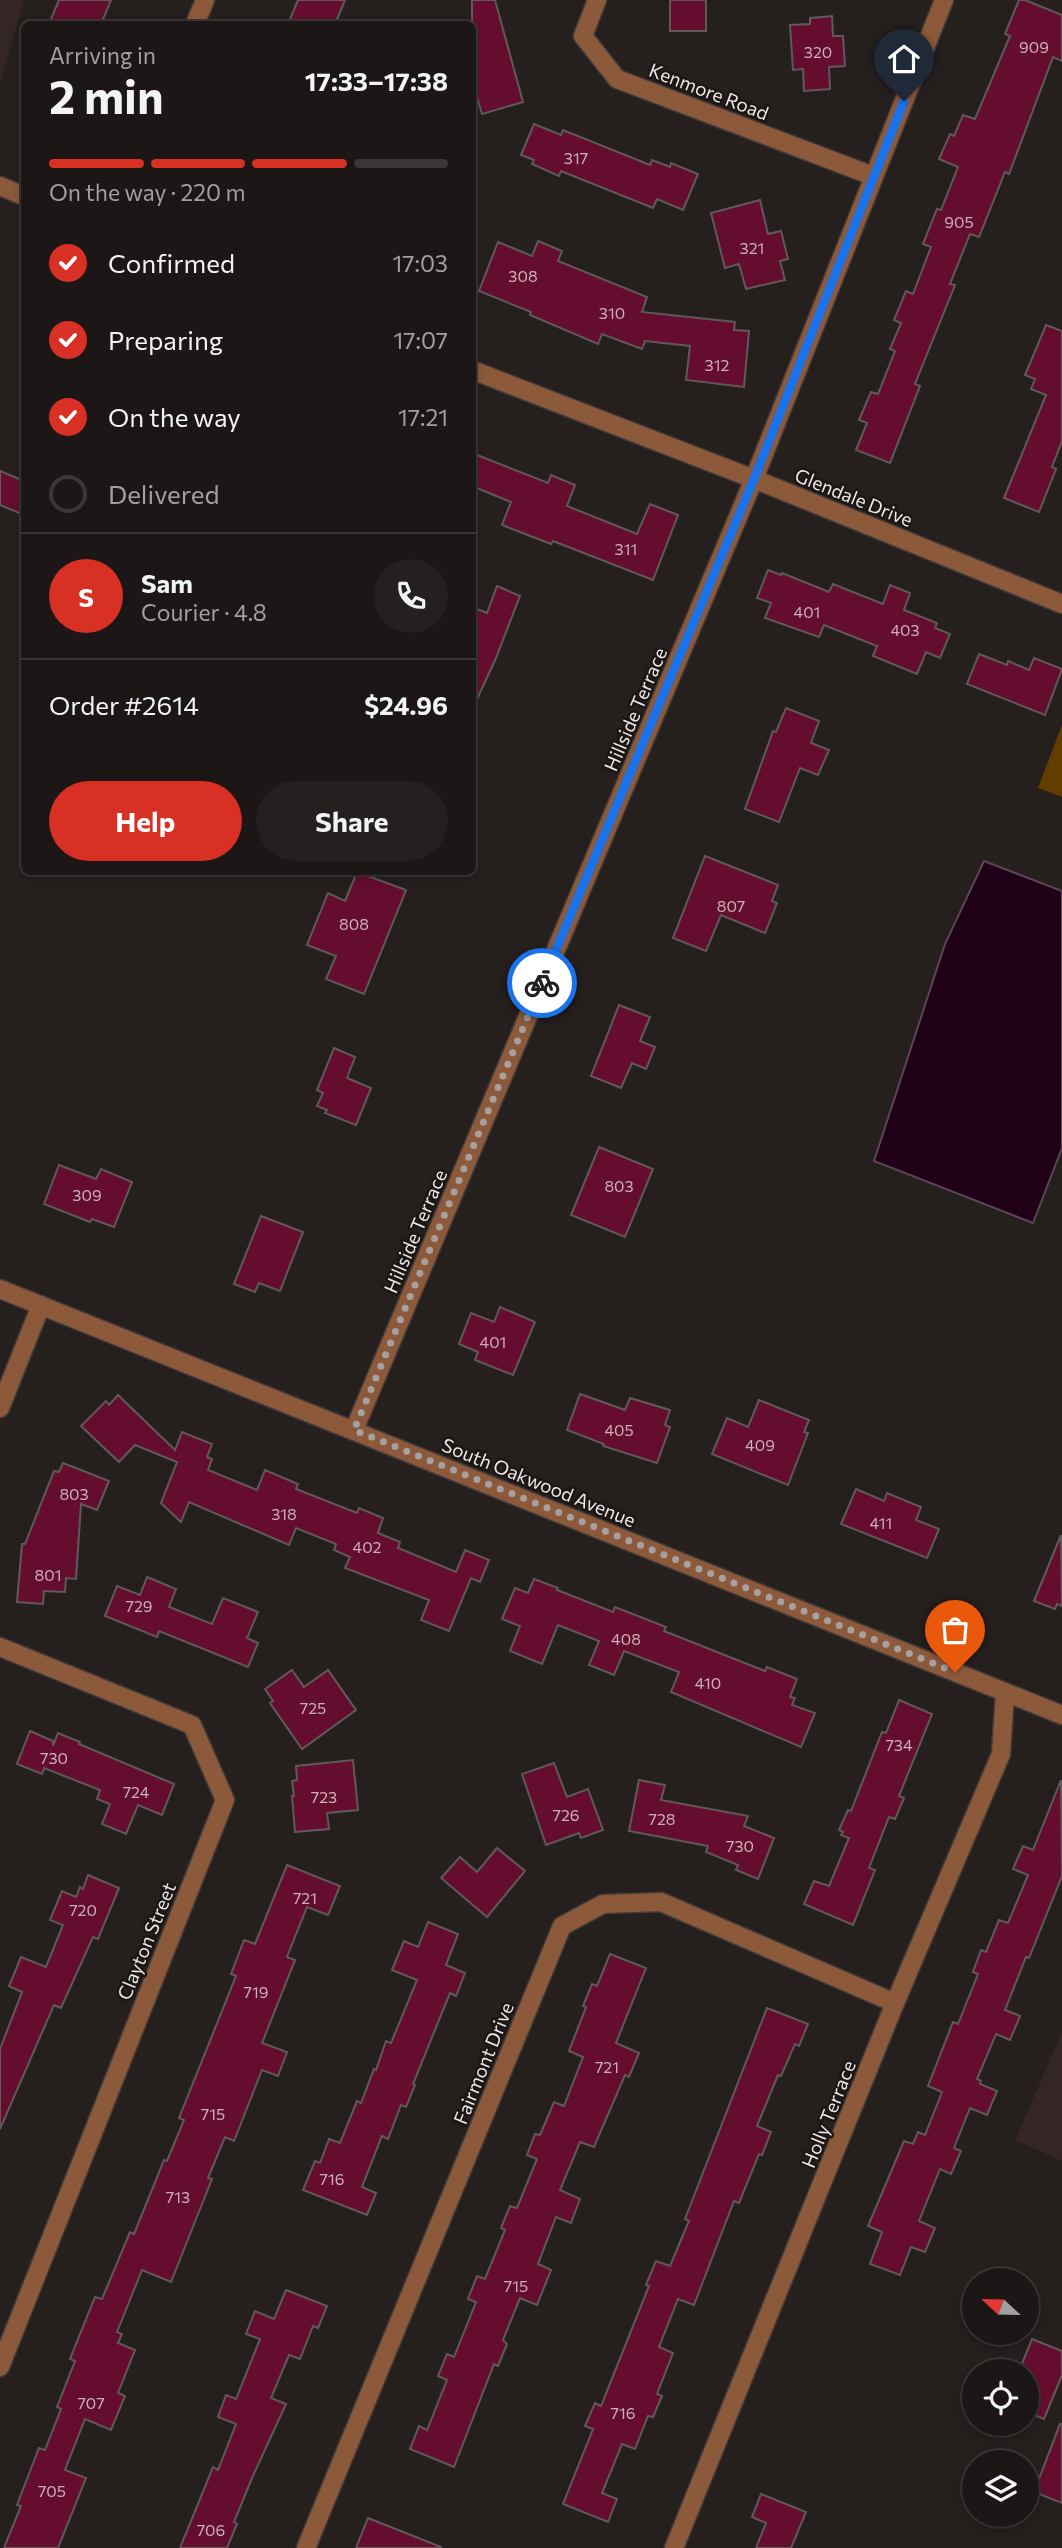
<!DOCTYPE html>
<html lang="en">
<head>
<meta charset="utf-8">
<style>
	body { margin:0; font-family:Commissioner,sans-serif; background:#25201f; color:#f1f3f6; height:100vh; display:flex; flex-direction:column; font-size:26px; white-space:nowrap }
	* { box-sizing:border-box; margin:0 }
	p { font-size:23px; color:#a09fa1 }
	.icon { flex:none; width:38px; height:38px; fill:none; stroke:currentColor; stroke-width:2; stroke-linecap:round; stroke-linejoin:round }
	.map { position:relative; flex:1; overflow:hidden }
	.sheet { position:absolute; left:21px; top:21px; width:455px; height:854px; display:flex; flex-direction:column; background:#1c1716; border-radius:10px; box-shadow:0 4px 10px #0003,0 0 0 2px #3a3635 }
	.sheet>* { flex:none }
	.needle { width:46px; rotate:292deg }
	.fabs { position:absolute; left:962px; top:2268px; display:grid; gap:14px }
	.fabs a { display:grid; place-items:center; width:77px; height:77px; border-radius:50%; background:#1c1716; box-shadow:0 4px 10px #0003,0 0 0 2px #3a3635; font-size:35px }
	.pin { position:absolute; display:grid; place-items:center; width:60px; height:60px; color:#fff; margin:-72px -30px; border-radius:50% 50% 50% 0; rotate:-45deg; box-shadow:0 0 7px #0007 }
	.pin .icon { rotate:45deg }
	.courier { position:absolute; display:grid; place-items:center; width:70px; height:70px; margin:-35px; border:5px solid #1a73e8; border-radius:50%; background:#fff; color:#222; box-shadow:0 2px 9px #0007 }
	.headline em { font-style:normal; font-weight:700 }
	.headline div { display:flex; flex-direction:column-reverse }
	.headline { display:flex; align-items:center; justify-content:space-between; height:119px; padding:0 28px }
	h1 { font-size:46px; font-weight:700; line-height:52px }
	.bar { display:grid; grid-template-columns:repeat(4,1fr); gap:10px 7px; align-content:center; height:84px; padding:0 28px }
	.bar i { height:9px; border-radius:5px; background:#3a3635 }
	.bar .active { background:#d93025 }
	.bar p { grid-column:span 4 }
	.line { display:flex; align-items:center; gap:18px; padding:0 28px; border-top:2px solid #3a3635 }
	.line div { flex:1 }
	.round { display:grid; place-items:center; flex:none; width:74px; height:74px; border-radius:37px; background:#25201f }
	ol { padding:0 28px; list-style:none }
	li { display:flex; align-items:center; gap:21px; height:77px }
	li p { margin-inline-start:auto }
	li .icon { padding:7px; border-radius:50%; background:#d93025; color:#fff; stroke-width:4 }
	li:last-child { color:#a09fa1 }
	li i { width:38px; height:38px; border:4px solid #3a3635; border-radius:50% }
	.primary-button { display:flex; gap:14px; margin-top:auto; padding:14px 28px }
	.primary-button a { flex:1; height:80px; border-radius:42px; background:#d93025; color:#fff; font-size:28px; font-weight:700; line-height:80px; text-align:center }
	.primary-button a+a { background:#25201f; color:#f1f3f6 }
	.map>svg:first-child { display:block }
	.built { fill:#332624 }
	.green { fill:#613e00 }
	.water { fill:#1f0016; stroke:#5c4554; stroke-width:2 }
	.building { fill:#650d2f; stroke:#60595a; stroke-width:2 }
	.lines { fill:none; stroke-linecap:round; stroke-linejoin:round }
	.minor-casing { stroke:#413b3a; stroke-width:21 }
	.minor { stroke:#8c593a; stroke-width:18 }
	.done { stroke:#a6a1a0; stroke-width:7; stroke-dasharray:0 12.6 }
	.route { stroke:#1a73e8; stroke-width:9 }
	.labels { text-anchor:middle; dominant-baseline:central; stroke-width:5; stroke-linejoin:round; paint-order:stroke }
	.number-label { font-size:16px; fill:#cab0b8 }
	.street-label { font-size:19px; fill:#ece7e6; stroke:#1c1615 }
</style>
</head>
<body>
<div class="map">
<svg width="1062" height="2548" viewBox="0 0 1062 2548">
	<rect width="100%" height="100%" fill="#251f1e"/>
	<!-- built -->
	<g class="built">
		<path d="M 0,0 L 24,0 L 0,85 Z"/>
		<path d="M 1062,2032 L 1062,2161 L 1015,2140 Z"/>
	</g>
	<!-- green -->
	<path class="green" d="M 1062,725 L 1062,797 L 1038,788 Z"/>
	<!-- water -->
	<path class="water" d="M 984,861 L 1062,891 L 1062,1148 L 1033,1223 L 874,1161 L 945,944 Z"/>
	<!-- building -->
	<g class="building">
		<path d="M 59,0 L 111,0 L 101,24 L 49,24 Z"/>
		<path d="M 298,0 L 345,0 L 335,24 L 288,24 Z"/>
		<path d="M 472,0 L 495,0 L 523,102 L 482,114 L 472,80 Z"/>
		<rect x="670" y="0" width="36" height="31"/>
		<path d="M 1019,0 L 1025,0 L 1062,15 L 1062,61 L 1053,57 L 1009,174 L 1005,172 L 979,237 L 970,234 L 950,284 L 955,285 L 915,384 L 920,386 L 890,463 L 856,450 L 867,423 L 859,420 L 871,392 L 878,394 L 895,351 L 890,349 L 901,323 L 894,320 L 906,291 L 913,294 L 931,247 L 923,244 L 937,209 L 941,210 L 958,167 L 939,159 L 950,134 L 954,136 L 963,115 L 975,119 L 1010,36 L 1005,34 Z"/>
		<path d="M 832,16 L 833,36 L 843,36 L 845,66 L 829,67 L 830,89 L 804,91 L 803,69 L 793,70 L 790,25 L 810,24 L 810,18 Z"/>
		<path d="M 534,124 L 561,135 L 563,130 L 650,165 L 652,160 L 670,167 L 671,163 L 698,174 L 683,210 L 657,199 L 653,208 L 561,171 L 559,176 L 532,164 L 534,160 L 521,155 Z"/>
		<path d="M 760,200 L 768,234 L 781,231 L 788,259 L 780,261 L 785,280 L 746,289 L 739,264 L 725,268 L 711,213 Z"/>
		<path d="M 538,241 L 562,251 L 558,261 L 647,297 L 642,312 L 735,322 L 734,330 L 749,331 L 744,387 L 686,380 L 690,346 L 645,341 L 642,349 L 602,334 L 598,344 L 530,315 L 531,312 L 479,291 L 498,242 L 532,256 Z"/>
		<path d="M 1046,325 L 1062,331 L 1062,441 L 1052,467 L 1056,469 L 1039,512 L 1004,498 L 1046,395 L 1031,389 L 1035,379 L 1025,375 Z"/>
		<path d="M 472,453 L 548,483 L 551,475 L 575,485 L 567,506 L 637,534 L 650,504 L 678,515 L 653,580 L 553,541 L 551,544 L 502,525 L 511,502 L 472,486 Z"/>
		<path d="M 0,471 L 24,481 L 24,515 L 0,505 Z"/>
		<path d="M 768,570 L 781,575 L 782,573 L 829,592 L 833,584 L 883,604 L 890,585 L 910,593 L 904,610 L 937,623 L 935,628 L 950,634 L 940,658 L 926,652 L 917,674 L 873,656 L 877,646 L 824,625 L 819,637 L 765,618 L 771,603 L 757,598 Z"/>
		<path d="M 497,586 L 520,596 L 496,658 L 472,710 L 472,607 L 487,613 Z"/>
		<path d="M 979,654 L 1007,665 L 1008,661 L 1029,670 L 1034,658 L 1062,669 L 1045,715 L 967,684 Z"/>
		<path d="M 786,708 L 819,721 L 811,743 L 829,750 L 818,775 L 800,768 L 779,822 L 745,809 L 773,731 L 776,732 Z"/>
		<path d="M 705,856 L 778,885 L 772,901 L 777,903 L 765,933 L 721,915 L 706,951 L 673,938 Z"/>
		<path d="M 357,872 L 406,890 L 364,994 L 326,979 L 336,956 L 307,945 L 328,893 L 345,901 Z"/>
		<path d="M 619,1005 L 650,1017 L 640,1041 L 655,1047 L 646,1069 L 632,1063 L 621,1088 L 591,1076 Z"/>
		<path d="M 334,1048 L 355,1057 L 347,1078 L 371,1088 L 356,1125 L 325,1113 L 327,1110 L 317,1106 L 323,1093 L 317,1090 Z"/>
		<path d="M 599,1147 L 653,1169 L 625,1237 L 571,1215 Z"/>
		<path d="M 59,1165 L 96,1179 L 101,1169 L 132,1182 L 114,1227 L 92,1219 L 90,1222 L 44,1204 Z"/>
		<path d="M 261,1216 L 303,1232 L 280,1291 L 259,1283 L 255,1292 L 234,1284 Z"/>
		<path d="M 500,1307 L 535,1322 L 513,1375 L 475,1360 L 478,1352 L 459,1344 L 471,1313 L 494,1322 Z"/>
		<path d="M 580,1394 L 625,1410 L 630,1398 L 670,1410 L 665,1425 L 670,1427 L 657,1463 L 603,1446 L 604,1444 L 567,1430 Z"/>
		<path d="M 118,1395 L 175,1450 L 182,1432 L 212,1444 L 207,1457 L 212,1459 L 208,1470 L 257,1490 L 265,1470 L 298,1484 L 296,1489 L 357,1513 L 359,1508 L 383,1518 L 378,1533 L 400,1542 L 398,1548 L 456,1572 L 465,1550 L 489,1560 L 480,1582 L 471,1578 L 449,1631 L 421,1620 L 429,1600 L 345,1568 L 350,1557 L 334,1550 L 336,1544 L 296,1528 L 289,1545 L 189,1502 L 181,1522 L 161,1503 L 177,1462 L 135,1445 L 119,1462 L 81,1426 L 106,1401 L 109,1405 Z"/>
		<path d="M 759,1400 L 809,1420 L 804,1432 L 808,1433 L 788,1485 L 712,1454 L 727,1418 L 748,1427 Z"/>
		<path d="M 63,1463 L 109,1481 L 97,1510 L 81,1504 L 76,1579 L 66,1578 L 65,1592 L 44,1591 L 43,1604 L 17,1602 L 22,1544 L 25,1544 L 54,1471 L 59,1472 Z"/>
		<path d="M 856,1489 L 884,1501 L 887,1493 L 921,1507 L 916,1520 L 939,1529 L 927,1558 L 841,1524 Z"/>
		<path d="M 1061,1535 L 1062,1606 L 1057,1604 L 1055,1609 L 1034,1601 Z"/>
		<path d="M 147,1577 L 176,1589 L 169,1607 L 212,1624 L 223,1598 L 258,1612 L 247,1638 L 258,1643 L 248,1667 L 159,1631 L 157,1637 L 105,1616 L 117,1586 L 140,1595 Z"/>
		<path d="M 534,1579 L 558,1588 L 557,1590 L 613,1612 L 615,1607 L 666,1627 L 664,1631 L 765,1671 L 767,1667 L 797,1679 L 790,1697 L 795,1698 L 792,1705 L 815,1713 L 801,1747 L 671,1692 L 679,1672 L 624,1651 L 614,1675 L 589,1665 L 599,1641 L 558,1625 L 542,1664 L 510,1651 L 520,1626 L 502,1619 L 515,1588 L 528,1593 Z"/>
		<path d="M 292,1670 L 304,1687 L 328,1670 L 356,1710 L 302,1749 L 270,1703 L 273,1701 L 265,1689 Z"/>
		<path d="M 899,1700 L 932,1714 L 899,1796 L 904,1798 L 895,1819 L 889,1817 L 869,1868 L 875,1870 L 853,1925 L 804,1904 L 814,1881 L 829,1886 L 849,1838 L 841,1835 L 843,1832 L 839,1830 L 848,1810 L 851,1811 L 882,1732 L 886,1733 Z"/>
		<path d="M 30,1731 L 53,1741 L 53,1746 L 58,1733 L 80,1742 L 79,1744 L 174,1784 L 162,1815 L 138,1805 L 126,1834 L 102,1824 L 110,1804 L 97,1799 L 100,1790 L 44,1768 L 42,1774 L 17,1764 Z"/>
		<path d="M 353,1760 L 358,1810 L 327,1813 L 329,1829 L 295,1832 L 292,1796 L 294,1796 L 292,1781 L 297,1780 L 296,1766 Z"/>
		<path d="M 554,1763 L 567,1797 L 588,1789 L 603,1830 L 581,1838 L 579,1833 L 546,1845 L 522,1774 Z"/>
		<path d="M 639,1780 L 665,1785 L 661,1800 L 748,1816 L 744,1826 L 774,1838 L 758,1879 L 736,1870 L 738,1865 L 706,1852 L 708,1846 L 629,1831 Z"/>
		<path d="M 1061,1780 L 1062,1876 L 1029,1958 L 1026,1957 L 1005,2010 L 1020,2016 L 1010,2040 L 996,2034 L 977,2079 L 981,2081 L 980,2084 L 997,2091 L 987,2115 L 970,2108 L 954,2148 L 961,2151 L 951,2174 L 940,2169 L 919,2221 L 935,2228 L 925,2252 L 911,2247 L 900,2275 L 870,2264 L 882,2232 L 868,2226 L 904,2141 L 913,2144 L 918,2132 L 925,2135 L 942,2092 L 928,2086 L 953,2022 L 958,2024 L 978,1974 L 973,1972 L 981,1950 L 986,1952 L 999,1920 L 1008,1923 L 1028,1875 L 1013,1869 L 1023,1846 L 1033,1850 Z"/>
		<path d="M 497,1848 L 525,1871 L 487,1917 L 441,1878 L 460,1857 L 477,1872 Z"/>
		<path d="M 287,1865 L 340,1886 L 328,1915 L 307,1907 L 287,1957 L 295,1960 L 262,2043 L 287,2052 L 278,2076 L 262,2070 L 234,2141 L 225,2137 L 208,2178 L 212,2179 L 171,2282 L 142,2270 L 117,2332 L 122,2334 L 118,2343 L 135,2350 L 118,2393 L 125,2396 L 111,2430 L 85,2419 L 65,2470 L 86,2478 L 58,2548 L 4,2548 L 21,2506 L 17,2505 L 39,2448 L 45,2450 L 61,2409 L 57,2407 L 75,2361 L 70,2359 L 95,2297 L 102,2299 L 130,2232 L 134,2234 L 164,2160 L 167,2161 L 184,2120 L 179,2118 L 236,1976 L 231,1974 L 244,1940 L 255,1944 Z"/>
		<path d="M 88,1875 L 119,1888 L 98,1939 L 93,1937 L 61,2008 L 54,2005 L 0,2129 L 0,2049 L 22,1992 L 9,1986 L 21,1957 L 46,1967 L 63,1925 L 50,1920 L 62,1891 L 76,1897 L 80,1887 L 83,1889 Z"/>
		<path d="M 428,1922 L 458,1934 L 446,1965 L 465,1973 L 456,1996 L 450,1993 L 413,2084 L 415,2085 L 406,2107 L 401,2105 L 388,2139 L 382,2136 L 362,2187 L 376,2193 L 367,2215 L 303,2190 L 315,2161 L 320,2163 L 329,2139 L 340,2143 L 357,2101 L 361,2103 L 374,2069 L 376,2070 L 386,2041 L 391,2043 L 417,1980 L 392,1970 L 404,1941 L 418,1947 Z"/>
		<path d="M 610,1954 L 646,1968 L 616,2043 L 639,2053 L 629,2077 L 625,2075 L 594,2147 L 580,2142 L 560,2190 L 580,2199 L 571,2223 L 556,2217 L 538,2264 L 551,2270 L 537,2305 L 520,2298 L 503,2340 L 507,2344 L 498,2366 L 494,2364 L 454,2467 L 410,2449 L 419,2426 L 427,2430 L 447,2380 L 438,2376 L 447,2354 L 454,2357 L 476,2302 L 468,2299 L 477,2276 L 485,2279 L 505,2230 L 501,2228 L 510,2206 L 517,2208 L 537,2159 L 527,2155 L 535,2134 L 540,2135 L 554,2102 L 564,2106 L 583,2057 L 569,2051 L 586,2007 L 583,2006 L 592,1984 L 597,1986 Z"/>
		<path d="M 767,2008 L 808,2024 L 799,2046 L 795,2044 L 781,2076 L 778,2075 L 757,2126 L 771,2132 L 762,2155 L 759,2154 L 739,2203 L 734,2201 L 694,2305 L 678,2299 L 659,2347 L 673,2353 L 657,2394 L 662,2396 L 653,2417 L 648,2416 L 635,2449 L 622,2444 L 602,2493 L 617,2499 L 608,2522 L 563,2504 L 593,2429 L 585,2426 L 595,2403 L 601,2406 L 649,2286 L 646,2285 L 656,2261 L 670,2266 L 689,2221 L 685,2219 Z"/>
		<path d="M 286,2290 L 327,2306 L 318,2328 L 313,2326 L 300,2359 L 289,2355 L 271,2398 L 286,2404 L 252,2478 L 234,2522 L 237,2524 L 227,2548 L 180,2548 L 213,2467 L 218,2470 L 236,2424 L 218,2417 L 226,2395 L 236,2399 L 260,2339 L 246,2334 L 255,2311 L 274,2319 Z"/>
		<path d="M 1032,2339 L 1062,2351 L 1062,2375 L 1044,2419 L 1027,2412 L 1027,2371 L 1019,2371 Z"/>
		<path d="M 1060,2424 L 1062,2424 L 1062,2503 L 1034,2492 Z"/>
		<path d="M 761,2494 L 806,2512 L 791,2548 L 756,2548 L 766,2523 L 752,2517 Z"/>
		<path d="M 368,2518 L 441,2547 L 441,2548 L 356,2548 Z"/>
	</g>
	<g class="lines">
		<defs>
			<g id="minor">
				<path d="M 597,0 L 583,36 L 617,79 L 873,176"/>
				<path d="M 195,24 L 205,0"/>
				<path d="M 0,186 L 24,196"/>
				<path d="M 472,370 L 754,479 L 1062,604"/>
				<path d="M 0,1289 L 1062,1715"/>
				<path d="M 0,1408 L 41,1305"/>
				<path d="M 354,1430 L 754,479 L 944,0"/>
				<path d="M 0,1647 L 192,1725 L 225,1800 L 0,2367"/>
				<path d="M 306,2548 L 562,1926 L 603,1904 L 661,1902 L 895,2003"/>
				<path d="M 674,2548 L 895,2003 L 1001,1754 L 1005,1692"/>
			</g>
		</defs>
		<!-- minor casing -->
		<use href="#minor" class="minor-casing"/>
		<!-- minor -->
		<use href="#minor" class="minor"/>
	</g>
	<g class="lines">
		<!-- done -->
		<path class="done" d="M 542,983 L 354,1430 L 955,1672"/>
		<!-- route -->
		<path class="route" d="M 542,983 L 754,479 L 904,101"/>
	</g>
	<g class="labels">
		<!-- number labels -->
		<g class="number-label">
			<text x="1034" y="46">909</text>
			<text x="818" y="51">320</text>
			<text x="576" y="157">317</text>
			<text x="959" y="221">905</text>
			<text x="752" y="247">321</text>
			<text x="523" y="275">308</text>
			<text x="612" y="312">310</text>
			<text x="717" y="364">312</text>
			<text x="626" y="548">311</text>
			<text x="807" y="611">401</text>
			<text x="905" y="629">403</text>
			<text x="731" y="905">807</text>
			<text x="354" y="923">808</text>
			<text x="619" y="1185">803</text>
			<text x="87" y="1194">309</text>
			<text x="493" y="1341">401</text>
			<text x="619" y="1429">405</text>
			<text x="760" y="1444">409</text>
			<text x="74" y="1493">803</text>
			<text x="284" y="1513">318</text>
			<text x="881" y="1522">411</text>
			<text x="367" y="1546">402</text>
			<text x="48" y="1574">801</text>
			<text x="139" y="1605">729</text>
			<text x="626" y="1638">408</text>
			<text x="708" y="1682">410</text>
			<text x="313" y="1707">725</text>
			<text x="899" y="1744">734</text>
			<text x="54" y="1757">730</text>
			<text x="136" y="1791">724</text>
			<text x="324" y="1796">723</text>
			<text x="566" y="1814">726</text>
			<text x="662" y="1818">728</text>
			<text x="740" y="1845">730</text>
			<text x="305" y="1897">721</text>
			<text x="83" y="1909">720</text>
			<text x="256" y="1991">719</text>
			<text x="607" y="2066">721</text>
			<text x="213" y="2113">715</text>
			<text x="332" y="2178">716</text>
			<text x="178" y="2196">713</text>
			<text x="516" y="2285">715</text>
			<text x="91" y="2402">707</text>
			<text x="623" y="2412">716</text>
			<text x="52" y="2490">705</text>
			<text x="211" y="2529">706</text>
		</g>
		<!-- street labels -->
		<g class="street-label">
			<text transform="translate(709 91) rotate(21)">Kenmore Road</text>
			<text transform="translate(854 497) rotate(22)">Glendale Drive</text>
			<text transform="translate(635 709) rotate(-67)">Hillside Terrace</text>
			<text transform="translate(415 1231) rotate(-67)">Hillside Terrace</text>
			<text transform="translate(539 1482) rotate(22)">South Oakwood Avenue</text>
			<text transform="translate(146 1941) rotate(-68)">Clayton Street</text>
			<text transform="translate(483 2063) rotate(-68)">Fairmont Drive</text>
			<text transform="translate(828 2114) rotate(-68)">Holly Terrace</text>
		</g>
	</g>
</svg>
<div class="fabs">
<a><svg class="needle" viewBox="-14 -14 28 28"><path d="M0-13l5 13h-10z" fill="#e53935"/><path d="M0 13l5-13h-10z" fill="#a09fa1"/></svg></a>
<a><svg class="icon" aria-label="locate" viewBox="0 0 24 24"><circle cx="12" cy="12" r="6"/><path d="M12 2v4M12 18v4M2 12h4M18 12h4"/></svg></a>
<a><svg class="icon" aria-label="layers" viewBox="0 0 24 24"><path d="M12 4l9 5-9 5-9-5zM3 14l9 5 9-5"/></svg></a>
</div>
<div class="pin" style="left:955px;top:1672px;background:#ea580c"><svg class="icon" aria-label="bag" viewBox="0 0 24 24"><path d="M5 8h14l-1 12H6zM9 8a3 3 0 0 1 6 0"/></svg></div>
<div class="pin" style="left:904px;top:101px;background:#1f2937"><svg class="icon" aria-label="home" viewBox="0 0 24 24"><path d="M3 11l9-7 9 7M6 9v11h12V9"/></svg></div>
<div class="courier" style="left:542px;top:983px"><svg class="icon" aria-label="bike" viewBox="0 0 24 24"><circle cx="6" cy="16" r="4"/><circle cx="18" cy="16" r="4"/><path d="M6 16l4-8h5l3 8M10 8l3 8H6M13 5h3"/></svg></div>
<section class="sheet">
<div class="headline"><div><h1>2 min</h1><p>Arriving in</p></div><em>17:33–17:38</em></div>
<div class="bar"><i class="active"></i><i class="active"></i><i class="active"></i><i></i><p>On the way · 220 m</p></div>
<ol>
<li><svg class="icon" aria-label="check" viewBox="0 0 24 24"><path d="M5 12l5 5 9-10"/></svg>Confirmed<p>17:03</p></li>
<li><svg class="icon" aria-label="check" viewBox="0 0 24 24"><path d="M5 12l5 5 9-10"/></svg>Preparing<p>17:07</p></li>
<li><svg class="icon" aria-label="check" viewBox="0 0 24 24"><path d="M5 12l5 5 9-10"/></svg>On the way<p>17:21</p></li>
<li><i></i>Delivered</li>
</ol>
<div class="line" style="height:126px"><b class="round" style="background:#d93025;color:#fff">S</b><div><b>Sam</b><p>Courier · 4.8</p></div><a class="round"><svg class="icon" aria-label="phone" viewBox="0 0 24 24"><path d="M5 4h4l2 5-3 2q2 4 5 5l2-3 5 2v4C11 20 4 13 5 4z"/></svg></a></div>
<div class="line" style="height:91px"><div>Order #2614</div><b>$24.96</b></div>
<div class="primary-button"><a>Help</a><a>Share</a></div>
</section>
</div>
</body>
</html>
